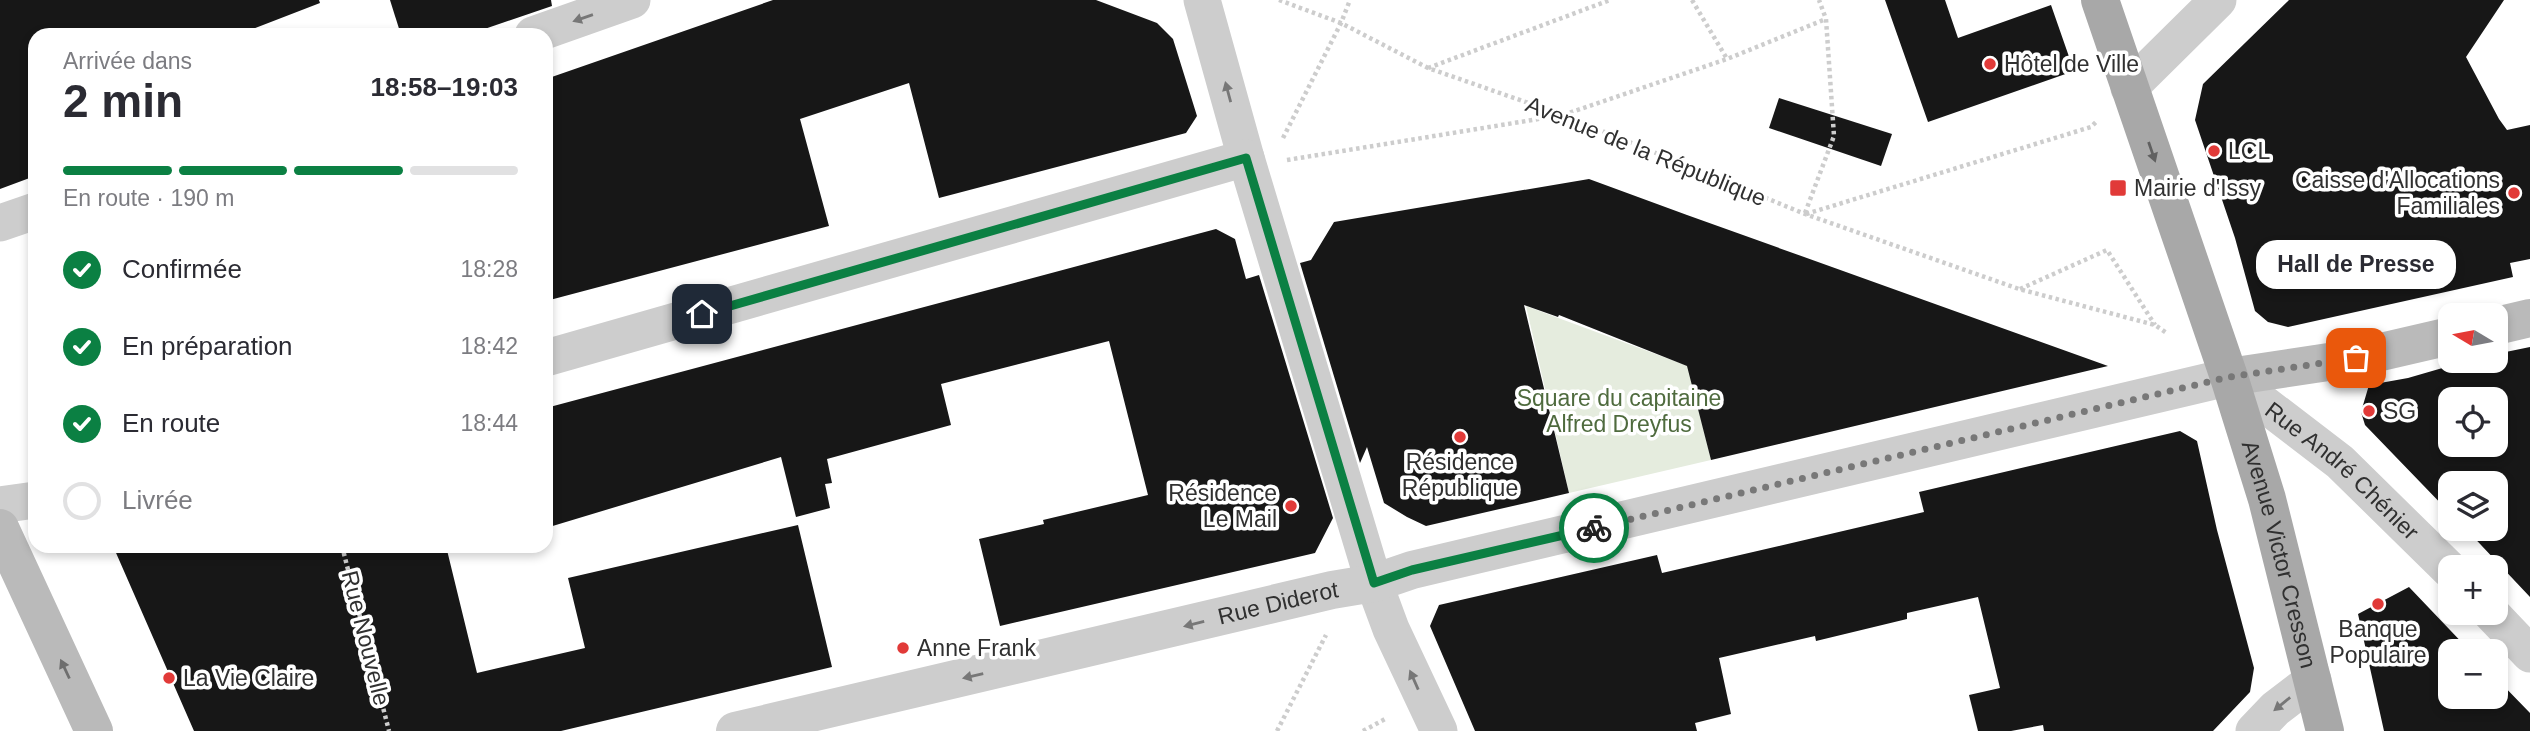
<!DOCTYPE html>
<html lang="fr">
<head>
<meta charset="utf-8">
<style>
	body { margin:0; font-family:Arial,sans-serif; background:#f7f7f7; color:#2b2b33; height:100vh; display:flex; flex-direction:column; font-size:26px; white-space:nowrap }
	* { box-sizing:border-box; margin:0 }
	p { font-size:23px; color:#7c7c81 }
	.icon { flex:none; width:38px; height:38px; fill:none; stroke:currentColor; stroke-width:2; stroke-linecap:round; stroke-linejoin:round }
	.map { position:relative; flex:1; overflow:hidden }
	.sheet { position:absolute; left:28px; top:28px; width:525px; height:525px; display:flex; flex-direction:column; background:#fff; border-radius:21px; box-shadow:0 4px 10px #0003 }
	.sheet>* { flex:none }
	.needle { width:46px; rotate:280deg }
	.tools { position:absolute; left:2438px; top:303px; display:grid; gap:14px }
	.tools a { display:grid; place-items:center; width:70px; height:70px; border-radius:14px; background:#fff; box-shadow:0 4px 10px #0003; font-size:35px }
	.pin { position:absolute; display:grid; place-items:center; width:60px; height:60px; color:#fff; margin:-30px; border-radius:14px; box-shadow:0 4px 10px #0006 }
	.courier { position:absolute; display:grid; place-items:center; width:70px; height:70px; margin:-35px; border:5px solid #0b8043; border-radius:50%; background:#fff; color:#222; box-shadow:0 2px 9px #0007 }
	.bubble { position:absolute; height:49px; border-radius:21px; background:#fff; box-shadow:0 4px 10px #0003; font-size:23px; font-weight:600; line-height:49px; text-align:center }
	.head em { font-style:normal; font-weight:600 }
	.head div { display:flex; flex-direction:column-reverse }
	.head { display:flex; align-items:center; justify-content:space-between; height:119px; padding:0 35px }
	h1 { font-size:46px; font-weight:600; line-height:52px }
	.bar { display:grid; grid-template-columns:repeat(4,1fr); gap:10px 7px; align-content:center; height:84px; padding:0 35px }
	.bar i { height:9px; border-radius:5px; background:#e1e1e2 }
	.bar .selected { background:#0b8043 }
	.bar p { grid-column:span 4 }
	ol { padding:0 35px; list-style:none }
	li { display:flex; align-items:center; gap:21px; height:77px }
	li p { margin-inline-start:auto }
	li .icon { padding:7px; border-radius:50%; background:#0b8043; color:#fff; stroke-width:4 }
	li:last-child { color:#7c7c81 }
	li i { width:38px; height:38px; border:4px solid #e1e1e2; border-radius:50% }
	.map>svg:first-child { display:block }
	.green { fill:#e5ecde }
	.building { fill:#171717; fill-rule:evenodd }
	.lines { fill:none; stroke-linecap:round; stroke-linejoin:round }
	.path { stroke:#cdcdcd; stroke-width:4.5; stroke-dasharray:3.5 3.5; stroke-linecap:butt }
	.minor { stroke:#cdcdcd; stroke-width:37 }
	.tertiary { stroke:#cdcdcd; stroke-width:38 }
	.secondary { stroke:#bababa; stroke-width:38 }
	.primary { stroke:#a8a8a8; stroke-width:38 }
	.oneway { fill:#777 }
	.oneway2 { fill:#606060 }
	.oneway3 { fill:#6e6e6e }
	.done { stroke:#787878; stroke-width:7; stroke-dasharray:0 12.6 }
	.route { stroke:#0b8043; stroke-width:9 }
	.poi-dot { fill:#e13a38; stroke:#fff; stroke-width:2.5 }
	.labels { text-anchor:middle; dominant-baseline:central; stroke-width:7; stroke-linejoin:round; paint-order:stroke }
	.poi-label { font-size:23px; fill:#303030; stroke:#fff; text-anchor:start }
	.street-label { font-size:23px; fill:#303030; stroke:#fff }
	.park-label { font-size:23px; fill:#4f6b3e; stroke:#fff }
</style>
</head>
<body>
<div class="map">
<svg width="2530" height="731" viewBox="0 0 2530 731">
	<rect width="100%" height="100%" fill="#fff"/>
	<!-- green -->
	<path class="green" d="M 1526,306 L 1688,366 L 1711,460 L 1569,493 Z"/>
	<!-- building -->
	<g class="building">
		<path d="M 0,0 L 319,0 L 320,3 L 237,35 L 35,35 L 35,176 L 0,189 Z"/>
		<path d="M 390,0 L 551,0 L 552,6 L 467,35 L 401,35 Z"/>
		<path d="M 773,0 L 1096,0 L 1157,23 L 1173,39 L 1197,116 L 1186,133 L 939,198 L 909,83 L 800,119 L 829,226 L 546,301 L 546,79 Z"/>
		<path d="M 1885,0 L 1945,0 L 1958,38 L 2051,5 L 2074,71 L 1928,122 Z"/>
		<path d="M 2289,0 L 2504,0 L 2466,57 L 2499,119 L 2507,130 L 2530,125 L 2530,259 L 2510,263 L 2513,277 L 2288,327 L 2268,322 L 2255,311 L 2235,238 L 2195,120 L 2203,84 Z"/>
		<path d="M 1779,98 L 1892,134 L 1881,166 L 1769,128 Z"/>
		<path d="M 1589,179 L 1687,215 L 2108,366 L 1711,460 L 1687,366 L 1559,315 L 1558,317 L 1524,305 L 1569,493 L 1426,526 L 1407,517 L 1384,503 L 1367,447 L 1360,463 L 1300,263 L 1311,260 L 1334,222 Z"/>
		<path d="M 1216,229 L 1235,239 L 1246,279 L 1259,275 L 1333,518 L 1315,553 L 1000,626 L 979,539 L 1044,524 L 1043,520 L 1148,495 L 1109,341 L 941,384 L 951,425 L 827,459 L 832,483 L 825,484 L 830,508 L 796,517 L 781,457 L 546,528 L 546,408 Z"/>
		<path d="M 2530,347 L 2530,597 L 2465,528 L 2496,528 L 2496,483 L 2450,483 L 2450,513 L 2365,425 L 2361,412 L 2369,385 L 2408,378 L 2470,360 L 2496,360 L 2496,354 ZM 2450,399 L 2496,399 L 2496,444 L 2450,444 Z"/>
		<path d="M 2180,431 L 2197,441 L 2217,530 L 2254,668 L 2250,692 L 2213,731 L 2044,731 L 2043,725 L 2011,731 L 1978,731 L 1969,695 L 2000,688 L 1978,597 L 1907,613 L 1907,619 L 1816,641 L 1815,636 L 1719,658 L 1731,714 L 1695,723 L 1697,731 L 1475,731 L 1430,626 L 1439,605 L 1657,555 L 1662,573 L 1753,552 L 1924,512 L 1919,492 Z"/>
		<path d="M 798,525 L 832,667 L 561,731 L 194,731 L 113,546 L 446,546 L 477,673 L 585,648 L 568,578 Z"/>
		<path d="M 2409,587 L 2470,651 L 2450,651 L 2450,696 L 2496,696 L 2496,678 L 2530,713 L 2530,731 L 2384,731 L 2358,614 Z"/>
	</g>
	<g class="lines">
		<!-- path -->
		<g class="path">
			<path d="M 1279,0 L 1341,23 L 1428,68 L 1563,115 L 1805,214 L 2019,289 L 2155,325 L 2168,334"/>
			<path d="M 1692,0 L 1727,59"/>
			<path d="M 1428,68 L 1610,0"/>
			<path d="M 1283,138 L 1341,23 L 1350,0"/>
			<path d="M 1287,160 L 1563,115 L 1727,59 L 1826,19"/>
			<path d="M 1805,213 L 1834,136 L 1826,19 L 1819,0"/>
			<path d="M 1806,214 L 2091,127 L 2097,121"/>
			<path d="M 2020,289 L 2107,250 L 2155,325"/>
			<path d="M 342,546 L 389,731"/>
			<path d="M 1277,731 L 1326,635"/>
			<path d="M 1363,731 L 1387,718"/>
		</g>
		<!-- minor -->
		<g class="minor">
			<path d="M 1202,0 L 1246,158 L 1374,583 L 1391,629 L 1439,731"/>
			<path d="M 533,35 L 632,0"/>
			<path d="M 2129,88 L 2218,0"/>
			<path d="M 0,223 L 35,211"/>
			<path d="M 546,358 L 1246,158"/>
			<path id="s1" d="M 2229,377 L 2340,462 L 2450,570"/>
			<path d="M 0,505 L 35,500"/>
			<path d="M 2490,612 L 2530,654"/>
			<path d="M 2254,731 L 2275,709 L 2313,680"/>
		</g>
		<!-- tertiary -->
		<path class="tertiary" id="s2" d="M 735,731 L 1332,590 L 1374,583 L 1412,570 L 2229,377"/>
		<!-- secondary -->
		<g class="secondary">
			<path d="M 2496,326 L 2530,318"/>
			<path d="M 2229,377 L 2355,358 L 2450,336"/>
			<path d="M 0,528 L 94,731"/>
		</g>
		<!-- primary -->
		<path class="primary" id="s3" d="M 2100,0 L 2229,377 L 2267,499 L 2325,731"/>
	</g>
	<!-- one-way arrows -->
	<defs><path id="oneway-solid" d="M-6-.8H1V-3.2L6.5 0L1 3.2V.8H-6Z" transform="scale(1.75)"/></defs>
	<g class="oneway">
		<use href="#oneway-solid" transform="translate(583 18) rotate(161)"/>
		<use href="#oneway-solid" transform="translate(1228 92) rotate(-105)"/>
		<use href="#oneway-solid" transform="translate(1194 624) rotate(166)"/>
		<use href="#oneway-solid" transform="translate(973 676) rotate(167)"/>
		<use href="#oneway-solid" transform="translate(1414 680) rotate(-114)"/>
		<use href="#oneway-solid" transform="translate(2282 704) rotate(141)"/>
	</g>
	<use class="oneway2" href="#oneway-solid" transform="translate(2152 152) rotate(71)"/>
	<use class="oneway3" href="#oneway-solid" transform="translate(65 669) rotate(-115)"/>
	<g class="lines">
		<!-- done -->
		<path class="done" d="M 1594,528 L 2229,377 L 2356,358"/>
		<!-- route -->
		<path class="route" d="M 702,314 L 1246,158 L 1374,583 L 1412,570 L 1594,528"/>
	</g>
	<!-- markers -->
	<g class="poi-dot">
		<circle cx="1990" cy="64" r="7"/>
		<circle cx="2214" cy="151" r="7"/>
		<rect x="2109" y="179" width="18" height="18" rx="3.5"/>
		<circle cx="2514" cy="193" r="7"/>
		<circle cx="2369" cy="411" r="7"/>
		<circle cx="1460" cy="437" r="7"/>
		<circle cx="1291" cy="506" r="7"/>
		<circle cx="2378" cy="604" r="7"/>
		<circle cx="903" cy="648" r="7"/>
		<circle cx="169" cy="678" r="7"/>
	</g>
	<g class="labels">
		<!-- poi labels -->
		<g class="poi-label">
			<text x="2004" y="64">Hôtel de Ville</text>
			<text x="2228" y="151">LCL</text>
			<text x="2500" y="180" text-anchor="end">Caisse d'Allocations<tspan x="2500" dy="26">Familiales</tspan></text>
			<text x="2134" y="188">Mairie d'Issy</text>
			<text x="2383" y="411">SG</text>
			<text x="1460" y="462" text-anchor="middle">Résidence<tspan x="1460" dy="26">République</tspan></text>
			<text x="1277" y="493" text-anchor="end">Résidence<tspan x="1277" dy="26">Le Mail</tspan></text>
			<text x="2378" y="629" text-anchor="middle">Banque<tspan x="2378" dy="26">Populaire</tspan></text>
			<text x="917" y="648">Anne Frank</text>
			<text x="183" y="678">La Vie Claire</text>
		</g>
		<!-- street labels -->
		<g class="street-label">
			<text transform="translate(1646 151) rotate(22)">Avenue de la République</text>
			<text stroke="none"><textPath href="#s1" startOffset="147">Rue André Chénier</textPath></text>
			<text stroke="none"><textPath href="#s3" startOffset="583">Avenue Victor Cresson</textPath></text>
			<text stroke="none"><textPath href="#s2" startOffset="558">Rue Diderot</textPath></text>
			<text transform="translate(366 638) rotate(76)">Rue Nouvelle</text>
		</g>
		<!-- park labels -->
		<g class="park-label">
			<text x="1619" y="398">Square du capitaine<tspan x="1619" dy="26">Alfred Dreyfus</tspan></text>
		</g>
	</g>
</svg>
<div class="tools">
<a><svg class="needle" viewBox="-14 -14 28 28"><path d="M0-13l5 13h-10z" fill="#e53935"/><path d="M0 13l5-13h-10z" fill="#7c7c81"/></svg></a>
<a><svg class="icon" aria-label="locate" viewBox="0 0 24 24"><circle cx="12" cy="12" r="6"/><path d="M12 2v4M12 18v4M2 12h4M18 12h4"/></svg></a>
<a><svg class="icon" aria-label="layers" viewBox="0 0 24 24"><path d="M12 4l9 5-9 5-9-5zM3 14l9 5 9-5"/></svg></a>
<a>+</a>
<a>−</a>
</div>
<div class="pin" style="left:2356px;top:358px;background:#ea580c"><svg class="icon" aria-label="bag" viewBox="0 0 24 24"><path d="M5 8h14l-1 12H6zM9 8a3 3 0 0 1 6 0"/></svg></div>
<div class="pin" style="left:702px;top:314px;background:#1f2937"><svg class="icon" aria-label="home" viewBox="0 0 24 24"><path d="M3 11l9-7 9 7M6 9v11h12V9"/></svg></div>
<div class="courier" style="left:1594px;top:528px"><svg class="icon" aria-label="bike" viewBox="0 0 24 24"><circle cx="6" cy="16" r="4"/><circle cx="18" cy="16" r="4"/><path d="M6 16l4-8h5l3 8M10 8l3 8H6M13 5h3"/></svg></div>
<div class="bubble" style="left:2256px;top:240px;width:200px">Hall de Presse</div>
<section class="sheet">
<div class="head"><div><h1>2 min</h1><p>Arrivée dans</p></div><em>18:58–19:03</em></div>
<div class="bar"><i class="selected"></i><i class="selected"></i><i class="selected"></i><i></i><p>En route · 190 m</p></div>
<ol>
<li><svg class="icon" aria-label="check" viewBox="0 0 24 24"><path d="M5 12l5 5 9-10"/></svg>Confirmée<p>18:28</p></li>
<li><svg class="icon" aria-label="check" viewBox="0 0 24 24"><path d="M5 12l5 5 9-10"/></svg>En préparation<p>18:42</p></li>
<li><svg class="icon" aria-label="check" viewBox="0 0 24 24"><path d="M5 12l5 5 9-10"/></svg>En route<p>18:44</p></li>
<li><i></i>Livrée</li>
</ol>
</section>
</div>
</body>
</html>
